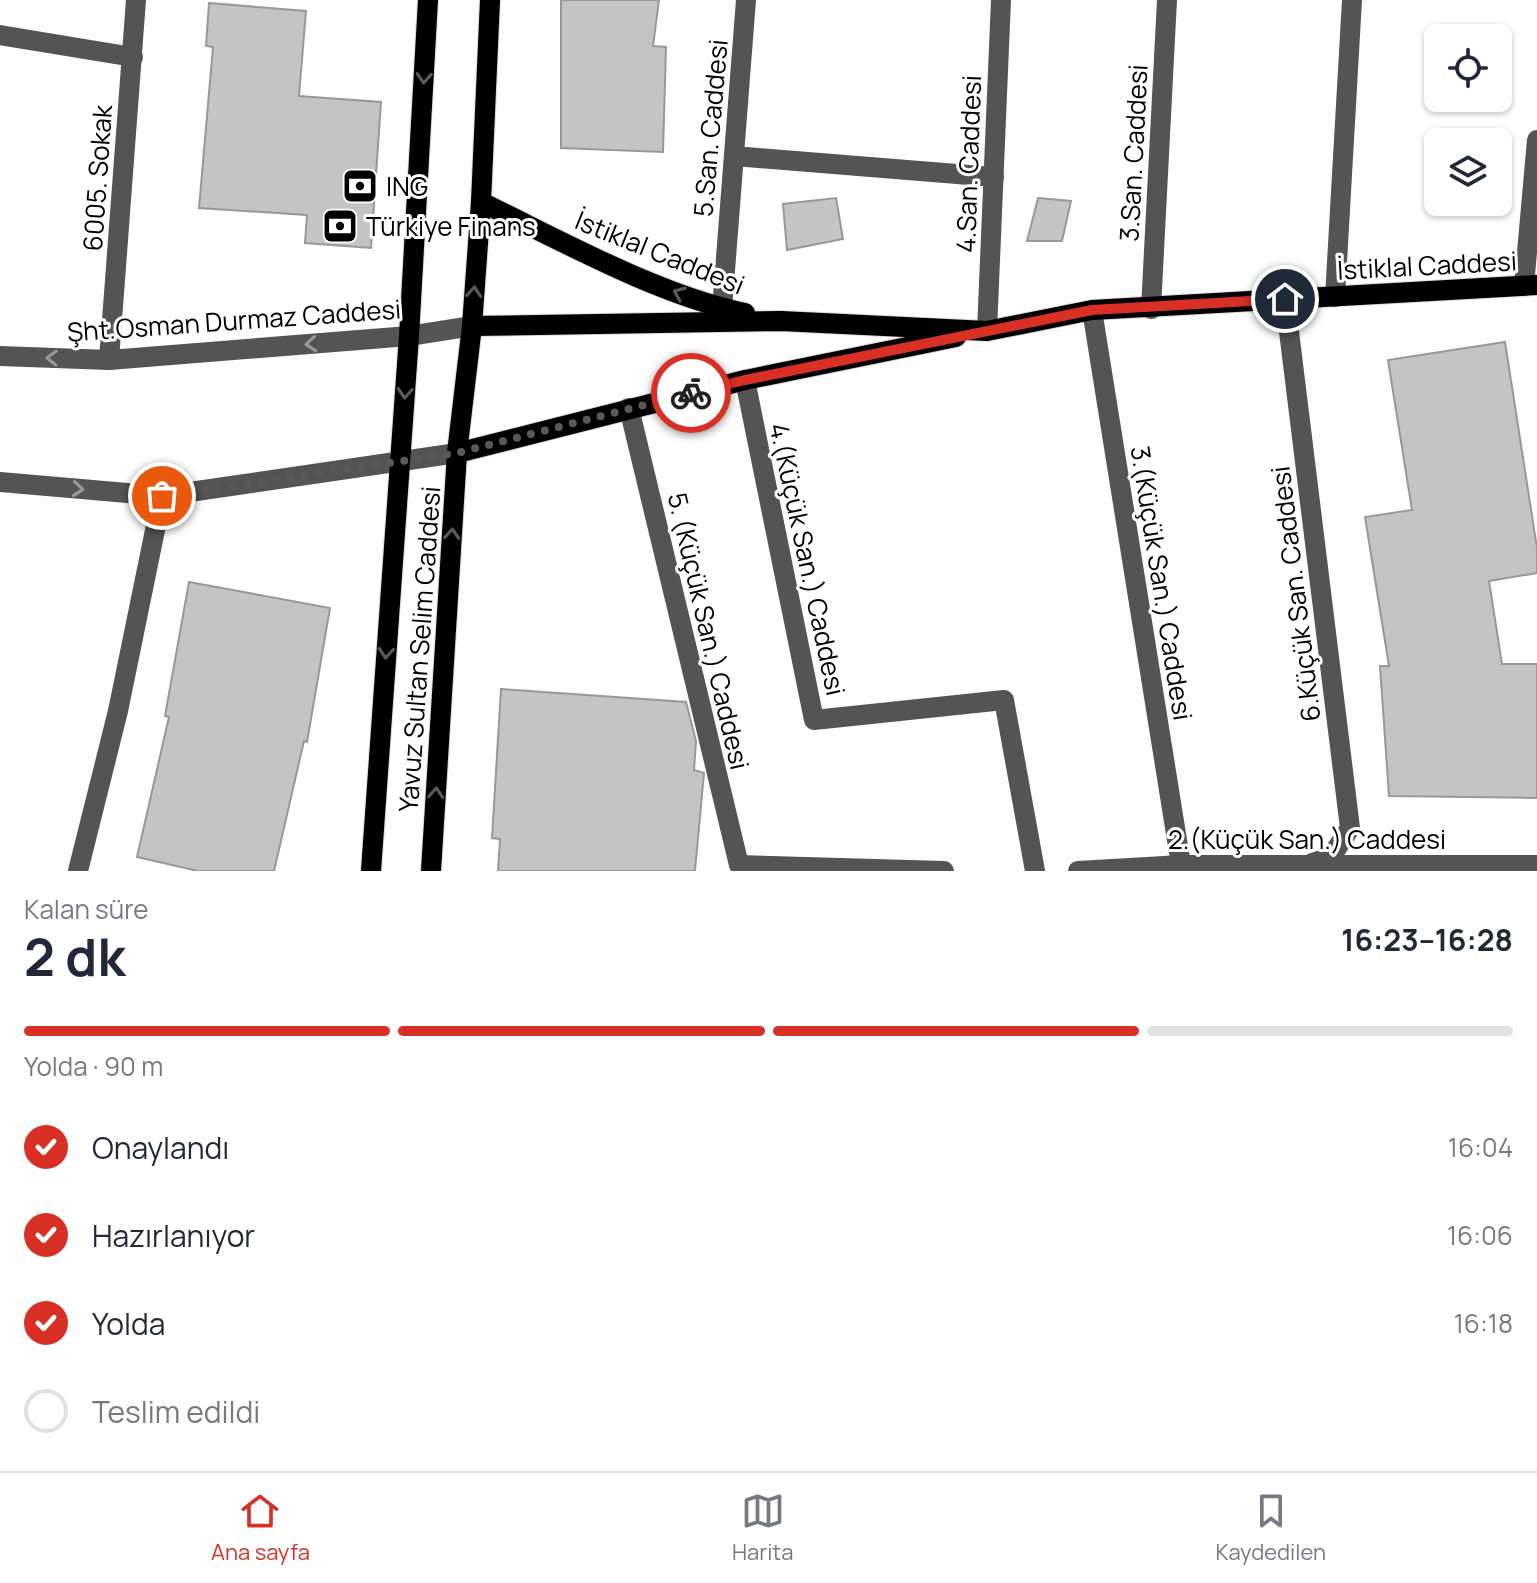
<!DOCTYPE html>
<html lang="tr">
<head>
<meta charset="utf-8">
<style>
	body { margin:0; font-family:Manrope,sans-serif; background:#f6f6f7; color:#1f2937; height:100vh; display:flex; flex-direction:column; font-size:30px; white-space:nowrap }
	* { box-sizing:border-box; margin:0 }
	p { font-size:26px; color:#747a83 }
	.icon { flex:none; width:44px; height:44px; fill:none; stroke:currentColor; stroke-width:2; stroke-linecap:round; stroke-linejoin:round }
	.map { position:relative; height:871px; overflow:hidden }
	.side { display:flex; flex-direction:column; background:#fff; flex:1 }
	.side>* { flex:none }
	.controls { position:absolute; left:1424px; top:24px; display:grid; gap:16px }
	.controls a { display:grid; place-items:center; width:88px; height:88px; border-radius:12px; background:#fff; box-shadow:0 2px 6px #0004; font-size:40px }
	.pin { position:absolute; display:grid; place-items:center; width:68px; height:68px; color:#fff; margin:-34px; border:4px solid #fff; border-radius:50%; box-shadow:0 2px 8px #0007 }
	.courier { position:absolute; display:grid; place-items:center; width:80px; height:80px; margin:-40px; border:6px solid #d93025; border-radius:50%; background:#fff; color:#222; box-shadow:0 2px 10px #0007 }
	.headline em { font-style:normal; font-weight:700 }
	.headline div { display:flex; flex-direction:column-reverse }
	.headline { display:flex; align-items:center; justify-content:space-between; height:136px; padding:0 24px }
	h1 { font-size:52px; font-weight:700; line-height:60px }
	.bar { display:grid; grid-template-columns:repeat(4,1fr); gap:12px 8px; align-content:center; height:96px; padding:0 24px }
	.bar i { height:10px; border-radius:6px; background:#e0e1e3 }
	.bar .selected { background:#d93025 }
	.bar p { grid-column:span 4 }
	ol { padding:0 24px; list-style:none }
	li { display:flex; align-items:center; gap:24px; height:88px }
	li p { margin-inline-start:auto }
	li .icon { padding:8px; border-radius:50%; background:#d93025; color:#fff; stroke-width:4 }
	li:last-child { color:#747a83 }
	li i { width:44px; height:44px; border:4px solid #e0e1e3; border-radius:50% }
	.menu { display:flex; justify-content:space-around; align-items:center; height:112px; border-top:2px solid #e0e1e3; background:#fff; font-size:22px; color:#747a83 }
	.menu a { display:grid; justify-items:center; gap:4px }
	.menu .selected { color:#d93025 }
	.map>svg:first-child { display:block }
	.building { fill:#c4c4c4; stroke:#989898; stroke-width:2 }
	.lines { fill:none; stroke-linecap:round; stroke-linejoin:round }
	.major-casing { stroke:#dbdbdb; stroke-width:22 }
	.minor { stroke:#545454; stroke-width:20 }
	.major { stroke:#000; stroke-width:20 }
	.oneway { stroke:#595959 }
	.oneway2 { stroke:#989898 }
	.done { stroke:#595959; stroke-width:8; stroke-dasharray:0 14.4 }
	.route { stroke:#d93025; stroke-width:10 }
	.labels { text-anchor:middle; dominant-baseline:central; stroke-width:6; stroke-linejoin:round; paint-order:stroke }
	.street-label { font-size:26px; fill:#000; stroke:#fff }
	.poi-label { font-size:26px; fill:#000; stroke:#fff; text-anchor:start }
</style>
</head>
<body>
<div class="map">
<svg width="1537" height="871" viewBox="0 0 1537 871">
	<rect width="100%" height="100%" fill="#fff"/>
	<!-- building -->
	<g class="building">
		<path d="M 561,0 L 659,0 L 653,46 L 666,47 L 663,152 L 561,148 Z"/>
		<path d="M 209,3 L 306,11 L 299,96 L 381,102 L 371,248 L 305,243 L 307,215 L 199,208 L 213,47 L 206,46 Z"/>
		<path d="M 836,198 L 843,239 L 787,250 L 783,204 Z"/>
		<path d="M 1038,198 L 1071,201 L 1062,241 L 1027,241 Z"/>
		<path d="M 1505,342 L 1537,548 L 1537,573 L 1489,581 L 1502,664 L 1537,664 L 1537,798 L 1389,796 L 1380,666 L 1389,666 L 1365,517 L 1412,510 L 1388,360 Z"/>
		<path d="M 189,582 L 330,608 L 307,742 L 304,741 L 274,871 L 198,871 L 137,857 L 169,717 L 165,716 Z"/>
		<path d="M 501,689 L 686,702 L 696,741 L 694,770 L 704,773 L 695,871 L 498,871 L 500,839 L 492,838 Z"/>
	</g>
	<g class="lines">
		<defs>
			<g id="major">
				<path d="M 481,202 C 562,241 658,295 745,313"/>
				<path d="M 472,326 L 781,321 L 987,331 L 1092,310 L 1537,285"/>
				<path d="M 457,453 L 745,380 L 956,337"/>
				<path d="M 371,871 L 409,336 L 428,0"/>
				<path d="M 431,871 L 457,453 L 472,326 L 481,202 L 490,0"/>
			</g>
		</defs>
		<!-- major casing -->
		<use href="#major" class="major-casing"/>
		<!-- minor -->
		<g class="minor">
			<path d="M 0,35 L 133,57"/>
			<path d="M 734,156 L 994,177"/>
			<path d="M 1524,286 L 1537,140"/>
			<path d="M 1335,297 L 1352,0"/>
			<path d="M 1285,299 L 1350,828 L 1331,857 L 1312,863"/>
			<path d="M 722,309 L 746,0"/>
			<path d="M 1151,309 L 1167,0"/>
			<path d="M 1092,310 L 1181,865"/>
			<path d="M 987,331 L 1001,0"/>
			<path d="M 0,356 L 109,360 L 409,336 L 472,326"/>
			<path d="M 109,360 L 136,0"/>
			<path d="M 745,380 L 814,720 L 1004,700 L 1035,871"/>
			<path d="M 629,408 L 739,865 L 944,871"/>
			<path d="M 0,482 L 162,496 L 457,453"/>
			<path d="M 78,871 L 118,711 L 162,496"/>
			<path d="M 1078,871 L 1181,865 L 1537,865"/>
		</g>
		<!-- major -->
		<use href="#major" class="major"/>
	</g>
	<!-- one-way arrows -->
	<defs><path id="oneway-chevron" d="M-2-3.5L2.5 0L-2 3.5" fill="none" stroke-width="1.6" stroke-linecap="round" stroke-linejoin="round" transform="scale(2)"/></defs>
	<g class="oneway">
		<use href="#oneway-chevron" transform="translate(424 78) rotate(93)"/>
		<use href="#oneway-chevron" transform="translate(474 292) rotate(-86)"/>
		<use href="#oneway-chevron" transform="translate(679 293) rotate(-157)"/>
		<use href="#oneway-chevron" transform="translate(405 393) rotate(94)"/>
		<use href="#oneway-chevron" transform="translate(452 534) rotate(-86)"/>
		<use href="#oneway-chevron" transform="translate(386 653) rotate(94)"/>
		<use href="#oneway-chevron" transform="translate(436 793) rotate(-86)"/>
	</g>
	<g class="oneway2">
		<use href="#oneway-chevron" transform="translate(311 344) rotate(175)"/>
		<use href="#oneway-chevron" transform="translate(52 358) rotate(-178)"/>
		<use href="#oneway-chevron" transform="translate(78 489) rotate(5)"/>
	</g>
	<g class="lines">
		<!-- done -->
		<path class="done" d="M 162,496 L 457,453 L 691,393"/>
		<!-- route -->
		<path class="route" d="M 691,393 L 745,380 L 1092,310 L 1285,299"/>
	</g>
	<!-- icons -->
	<defs>
		<symbol id="bank-square" viewBox="-11 -11 22 22"><rect x="-9" y="-9" width="18" height="18" rx="4" fill="#000" stroke="#fff"/><path d="M-6-4H6V4H-6ZM0-2.3a2.3 2.3 0 1 0 0 4.6a2.3 2.3 0 1 0 0-4.6Z" fill="#fff"/></symbol>
	</defs>
	<g fill-rule="evenodd">
		<use href="#bank-square" x="340" y="166" width="40" height="40"/>
		<use href="#bank-square" x="320" y="206" width="40" height="40"/>
	</g>
	<g class="labels">
		<!-- street labels -->
		<g class="street-label">
			<text transform="translate(710 128) rotate(-85)">5.San. Caddesi</text>
			<text transform="translate(1133 153) rotate(-87)">3.San. Caddesi</text>
			<text transform="translate(968 164) rotate(-88)">4.San. Caddesi</text>
			<text transform="translate(97 178) rotate(-86)">6005. Sokak</text>
			<text transform="translate(660 252) rotate(22)">İstiklal Caddesi</text>
			<text transform="translate(1427 265) rotate(-3)">İstiklal Caddesi</text>
			<text transform="translate(234 320) rotate(-4)">Şht.Osman Durmaz Caddesi</text>
			<text transform="translate(808 559) rotate(78)">4.(Küçük San.) Caddesi</text>
			<text transform="translate(1162 583) rotate(81)">3.(Küçük San.) Caddesi</text>
			<text transform="translate(1295 594) rotate(-97)">6.Küçük San. Caddesi</text>
			<text transform="translate(709 631) rotate(77)">5. (Küçük San.) Caddesi</text>
			<text transform="translate(419 649) rotate(-86)">Yavuz Sultan Selim Caddesi</text>
			<text x="1307" y="839">2.(Küçük San.) Caddesi</text>
		</g>
		<!-- poi labels -->
		<g class="poi-label">
			<text x="386" y="186">ING</text>
			<text x="366" y="226">Türkiye Finans</text>
		</g>
	</g>
</svg>
<div class="controls">
<a><svg class="icon" aria-label="locate" viewBox="0 0 24 24"><circle cx="12" cy="12" r="6"/><path d="M12 2v4M12 18v4M2 12h4M18 12h4"/></svg></a>
<a><svg class="icon" aria-label="layers" viewBox="0 0 24 24"><path d="M12 4l9 5-9 5-9-5zM3 14l9 5 9-5"/></svg></a>
</div>
<div class="pin" style="left:162px;top:496px;background:#ea580c"><svg class="icon" aria-label="bag" viewBox="0 0 24 24"><path d="M5 8h14l-1 12H6zM9 8a3 3 0 0 1 6 0"/></svg></div>
<div class="pin" style="left:1285px;top:299px;background:#1f2937"><svg class="icon" aria-label="home" viewBox="0 0 24 24"><path d="M3 11l9-7 9 7M6 9v11h12V9"/></svg></div>
<div class="courier" style="left:691px;top:393px"><svg class="icon" aria-label="bike" viewBox="0 0 24 24"><circle cx="6" cy="16" r="4"/><circle cx="18" cy="16" r="4"/><path d="M6 16l4-8h5l3 8M10 8l3 8H6M13 5h3"/></svg></div>
</div>
<section class="side">
<div class="headline"><div><h1>2 dk</h1><p>Kalan süre</p></div><em>16:23–16:28</em></div>
<div class="bar"><i class="selected"></i><i class="selected"></i><i class="selected"></i><i></i><p>Yolda · 90 m</p></div>
<ol>
<li><svg class="icon" aria-label="check" viewBox="0 0 24 24"><path d="M5 12l5 5 9-10"/></svg>Onaylandı<p>16:04</p></li>
<li><svg class="icon" aria-label="check" viewBox="0 0 24 24"><path d="M5 12l5 5 9-10"/></svg>Hazırlanıyor<p>16:06</p></li>
<li><svg class="icon" aria-label="check" viewBox="0 0 24 24"><path d="M5 12l5 5 9-10"/></svg>Yolda<p>16:18</p></li>
<li><i></i>Teslim edildi</li>
</ol>
</section>
<nav class="menu">
<a class="selected"><svg class="icon" aria-label="home" viewBox="0 0 24 24"><path d="M3 11l9-7 9 7M6 9v11h12V9"/></svg>Ana sayfa</a>
<a><svg class="icon" aria-label="map" viewBox="0 0 24 24"><path d="M3 6l6-2 6 2 6-2v14l-6 2-6-2-6 2zM9 4v14M15 6v14"/></svg>Harita</a>
<a><svg class="icon" aria-label="saved" viewBox="0 0 24 24"><path d="M7 4h10v16l-5-4-5 4z"/></svg>Kaydedilen</a>
</nav>
</body>
</html>
